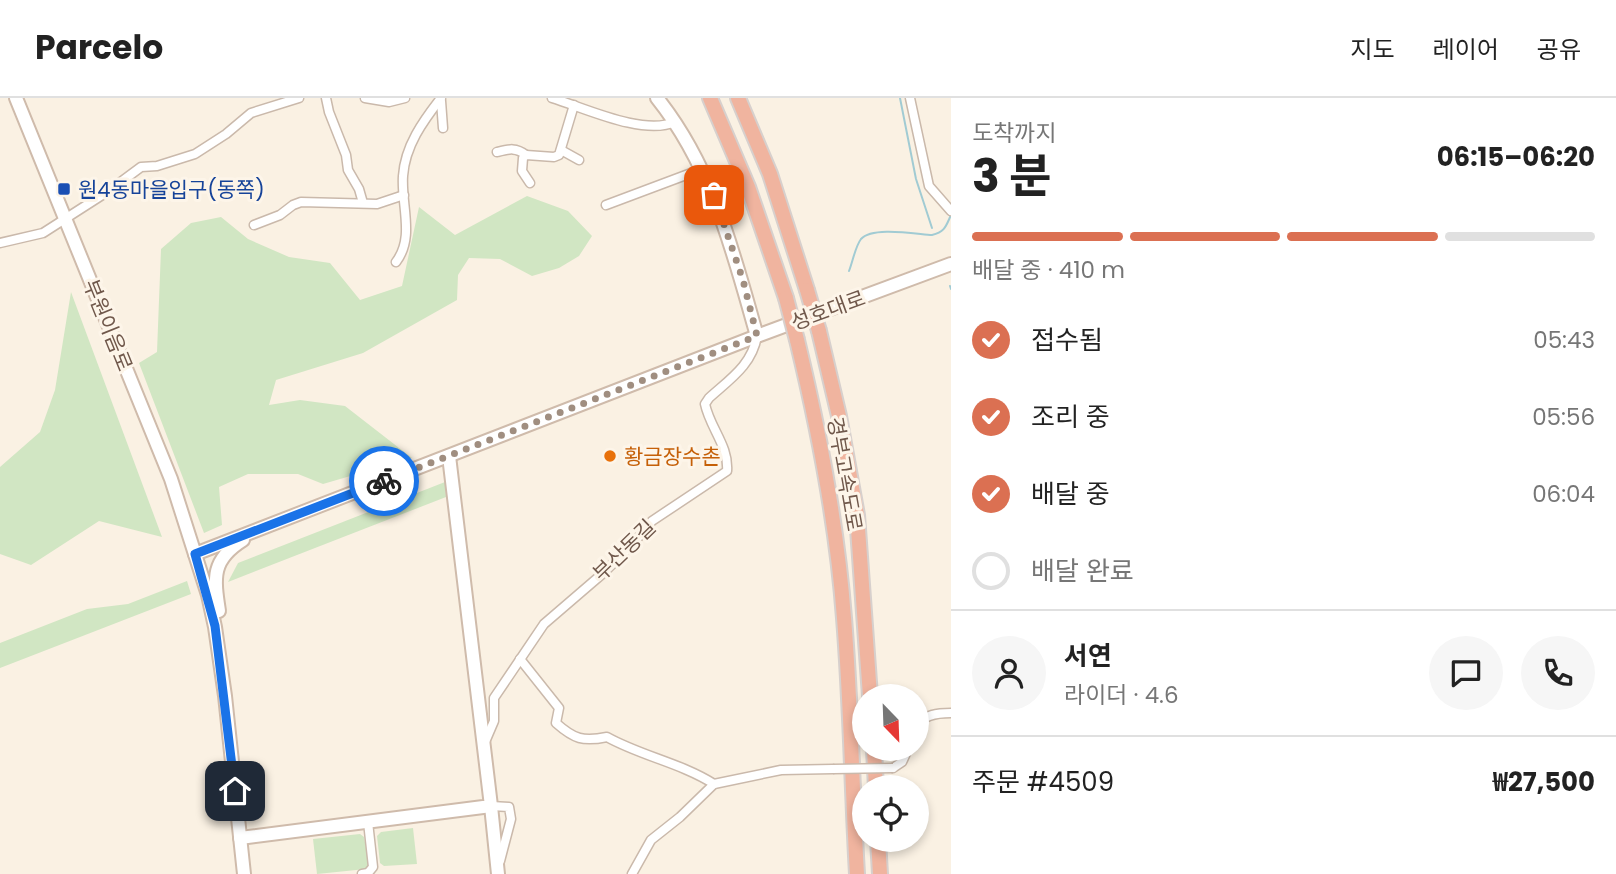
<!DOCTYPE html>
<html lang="ko">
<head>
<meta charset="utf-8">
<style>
	body { margin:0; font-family:Poppins,"Noto Sans KR",sans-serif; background:#f6f6f6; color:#222; height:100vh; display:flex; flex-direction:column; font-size:26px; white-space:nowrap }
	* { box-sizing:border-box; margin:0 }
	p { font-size:23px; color:#767676 }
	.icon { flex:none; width:38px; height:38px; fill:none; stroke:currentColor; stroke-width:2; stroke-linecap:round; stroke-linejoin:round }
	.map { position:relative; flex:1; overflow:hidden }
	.details { display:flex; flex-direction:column; background:#fff; width:665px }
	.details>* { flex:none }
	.needle { width:46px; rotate:157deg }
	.tools { position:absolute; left:852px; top:586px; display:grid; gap:14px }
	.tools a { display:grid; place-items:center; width:77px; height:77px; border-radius:50%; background:#fff; box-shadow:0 4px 10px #0003; font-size:35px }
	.pin { position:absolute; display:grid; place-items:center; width:60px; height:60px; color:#fff; margin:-30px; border-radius:14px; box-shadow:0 4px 10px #0006 }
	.courier { position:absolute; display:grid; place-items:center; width:70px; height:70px; margin:-35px; border:5px solid #1a73e8; border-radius:50%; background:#fff; color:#222; box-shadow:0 2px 9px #0007 }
	.head em { font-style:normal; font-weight:700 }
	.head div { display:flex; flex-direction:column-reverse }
	.head { display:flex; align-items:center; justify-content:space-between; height:119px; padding:0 21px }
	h1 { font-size:46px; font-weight:700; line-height:52px }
	.bar { display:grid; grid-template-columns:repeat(4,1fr); gap:10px 7px; align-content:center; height:84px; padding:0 21px }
	.bar i { height:9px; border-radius:5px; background:#e0e0e0 }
	.bar .on { background:#db7052 }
	.bar p { grid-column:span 4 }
	.line { display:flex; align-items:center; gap:18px; padding:0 21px; border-top:2px solid #e0e0e0 }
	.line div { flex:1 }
	.round { display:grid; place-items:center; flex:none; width:74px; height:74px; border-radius:37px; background:#f6f6f6 }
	ol { padding:0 21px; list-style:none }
	li { display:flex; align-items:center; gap:21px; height:77px }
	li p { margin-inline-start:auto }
	li .icon { padding:7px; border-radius:50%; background:#db7052; color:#fff; stroke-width:4 }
	li:last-child { color:#767676 }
	li i { width:38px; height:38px; border:4px solid #e0e0e0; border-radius:50% }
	header { display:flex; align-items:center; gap:42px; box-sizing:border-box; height:98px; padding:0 35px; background:#fff; border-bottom:2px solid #e0e0e0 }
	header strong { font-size:33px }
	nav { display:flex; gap:38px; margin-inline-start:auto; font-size:24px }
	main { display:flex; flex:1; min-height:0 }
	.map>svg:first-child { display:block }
	.green { fill:#d1e6c3 }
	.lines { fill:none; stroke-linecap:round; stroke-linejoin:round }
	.stream { stroke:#a1cbd3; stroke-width:2 }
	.street-casing { stroke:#cab9ab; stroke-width:11 }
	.secondary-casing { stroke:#cfbbab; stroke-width:16 }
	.highway-casing { stroke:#d7d0cd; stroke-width:18 }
	.street { stroke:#fff; stroke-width:8 }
	.secondary { stroke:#fff; stroke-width:12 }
	.highway { stroke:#f0b49f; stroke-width:14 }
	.street-bridge-casing { stroke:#cab9ab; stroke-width:11; stroke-linecap:butt }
	.highway-bridge-casing { stroke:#d7d0cd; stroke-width:18; stroke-linecap:butt }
	.street-bridge { stroke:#fff; stroke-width:8 }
	.highway-bridge { stroke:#f0b49f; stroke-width:14 }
	.done { stroke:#a08e80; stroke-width:7; stroke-dasharray:0 12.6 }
	.route { stroke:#1a73e8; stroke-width:9 }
	.transit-dot { fill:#1a4fb4; stroke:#fdf5e9; stroke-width:2.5 }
	.food-dot { fill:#e8710a; stroke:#fdf5e9; stroke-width:2.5 }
	.labels { text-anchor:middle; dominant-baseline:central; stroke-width:6; stroke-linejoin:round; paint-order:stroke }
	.transit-label { font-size:21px; fill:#164399; stroke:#fdf5e9; text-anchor:start }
	.street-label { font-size:21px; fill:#70584b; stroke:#fdf5e9 }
	.food-label { font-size:21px; fill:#c56008; stroke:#fdf5e9; text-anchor:start }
</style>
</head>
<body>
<header>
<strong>Parcelo</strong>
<nav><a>지도</a><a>레이어</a><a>공유</a></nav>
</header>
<main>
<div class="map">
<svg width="951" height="776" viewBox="0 0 951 776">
	<rect width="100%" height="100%" fill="#faf1e3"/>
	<!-- green -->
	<g class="green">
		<path d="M 527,98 L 568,113 L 592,138 L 579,158 L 559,170 L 532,178 L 500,161 L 469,160 L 458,177 L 457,202 L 363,255 L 276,282 L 269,307 L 300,302 L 345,308 L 412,360 L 323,386 L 298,376 L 248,376 L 219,389 L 222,427 L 204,435 L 139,265 L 157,254 L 161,151 L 191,125 L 221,119 L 248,141 L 289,159 L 330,165 L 360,202 L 402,188 L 419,109 L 455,137 Z"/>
		<path d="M 71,194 L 162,439 L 99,423 L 31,467 L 0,456 L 0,369 L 40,334 L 55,292 Z"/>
		<path d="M 445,384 L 446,399 L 228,484 L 238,465 Z"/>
		<path d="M 187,483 L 191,496 L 0,570 L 0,545 L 87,511 L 128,506 Z"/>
		<path d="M 413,730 L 417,766 L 384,768 L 380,765 L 377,738 L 381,734 Z"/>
		<path d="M 360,736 L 364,739 L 369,767 L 366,771 L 317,776 L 313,741 Z"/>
	</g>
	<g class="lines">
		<!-- stream -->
		<g class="stream">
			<path d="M 900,0 L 916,81 L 932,130"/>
			<path d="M 849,173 C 853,163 855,149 861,141 C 872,128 916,136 932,137 C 945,134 946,128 951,117"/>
			<path d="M 950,188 L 951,191"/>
		</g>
		<defs>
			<g id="street">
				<path d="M 326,0 L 329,14 L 346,57 L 348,72 L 359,91 L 363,105"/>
				<path d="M 365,0 L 389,4 L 405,0"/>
				<path d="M 552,0 C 585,10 643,38 675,24"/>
				<path d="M 910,0 L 929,88 L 951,113"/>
				<path d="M 441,3 L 443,30"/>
				<path d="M 561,52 L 579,62"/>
				<path d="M 497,54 C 509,51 516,49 526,57"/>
				<path d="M 530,85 L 522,73 L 523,60 L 526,57 L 554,59 L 559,57 L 574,7"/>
				<path d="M 606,107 L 702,71"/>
				<path d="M 254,127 L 280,117 L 293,107 L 301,104 L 377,106 L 404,97"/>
				<path d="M 0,145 L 43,135 L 110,92 L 141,69 L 157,68 L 195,56 L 226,36 L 251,15 L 299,0"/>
				<path d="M 396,164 C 415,139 401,108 403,78 C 405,48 423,23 441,0"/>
				<path d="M 520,561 L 559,610 L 556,625 C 574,641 583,644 607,639 C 641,658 681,665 714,686"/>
				<path d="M 917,628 C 923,616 939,615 951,615"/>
				<path d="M 485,644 L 494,623 L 494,600 L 544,526 L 601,477 L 631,448 L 652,423 L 727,373 C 729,348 710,330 705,306 L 709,300 C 730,281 752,267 757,238"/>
				<path d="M 893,670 L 902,664 L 908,651"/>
				<path d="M 491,708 L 509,709 L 511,721 L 500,763"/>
				<path d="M 362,776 L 368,775 L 373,769 L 368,724"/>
				<path d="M 632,776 L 651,742 L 680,719 L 714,686 L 781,672 L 833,671"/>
			</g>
			<g id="secondary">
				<path d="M 16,0 L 171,381 L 208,497 L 215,529 L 225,598 L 244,776"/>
				<path d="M 657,0 C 713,70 733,154 757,238"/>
				<path d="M 195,456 L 757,238 L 951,166"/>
				<path d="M 219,513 C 214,480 211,462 243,442"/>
				<path d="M 491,708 L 498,776"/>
				<path d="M 240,740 L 491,708 L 449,358"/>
			</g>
			<g id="highway">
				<path d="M 710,0 L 748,89 L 786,200"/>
				<path d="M 738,0 L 770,76 L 807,192"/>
				<path d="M 819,233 L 839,318 L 857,417 L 870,598"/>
				<path d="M 797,242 C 819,333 837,426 844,520 C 851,605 852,691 857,776"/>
				<path d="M 874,651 L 876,690"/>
				<path d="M 878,742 L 880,776"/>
			</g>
		</defs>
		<!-- street casing -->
		<use href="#street" class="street-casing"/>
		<!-- secondary casing -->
		<use href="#secondary" class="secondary-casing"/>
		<!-- highway casing -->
		<use href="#highway" class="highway-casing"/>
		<!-- street -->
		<use href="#street" class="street"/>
		<!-- secondary -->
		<use href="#secondary" class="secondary"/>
		<!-- highway -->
		<use href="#highway" class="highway"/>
		<defs>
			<path id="street-bridge" d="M 833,671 L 893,670"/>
			<g id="highway-bridge">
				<path d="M 807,192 L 819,233"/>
				<path d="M 786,200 L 797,242"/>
			</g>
		</defs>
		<!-- street-bridge casing -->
		<use href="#street-bridge" class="street-bridge-casing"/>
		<!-- highway-bridge casing -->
		<use href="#highway-bridge" class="highway-bridge-casing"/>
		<!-- street-bridge -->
		<use href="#street-bridge" class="street-bridge"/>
		<!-- highway-bridge -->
		<use href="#highway-bridge" class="highway-bridge"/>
	</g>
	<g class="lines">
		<!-- done -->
		<path class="done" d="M 384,383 L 757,238 L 743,182 L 714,97"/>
		<!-- route -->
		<path class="route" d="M 235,693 L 215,528 L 195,456 L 384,383"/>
	</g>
	<!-- markers -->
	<rect class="transit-dot" x="57" y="84" width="14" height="14" rx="3.5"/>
	<circle class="food-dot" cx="610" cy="358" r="7"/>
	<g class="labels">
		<!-- transit labels -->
		<g class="transit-label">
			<text x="78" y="91">원4동마을입구(동쪽)</text>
		</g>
		<!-- street labels -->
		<g class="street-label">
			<text transform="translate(828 212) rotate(-20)">성호대로</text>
			<text transform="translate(108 227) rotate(68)">부원이음로</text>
			<text transform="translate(845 376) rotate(80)">경부고속도로</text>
			<text transform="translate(624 452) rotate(-44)">부산동길</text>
		</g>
		<!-- food labels -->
		<g class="food-label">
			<text x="624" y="358">황금장수촌</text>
		</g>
	</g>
</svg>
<div class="tools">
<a><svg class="needle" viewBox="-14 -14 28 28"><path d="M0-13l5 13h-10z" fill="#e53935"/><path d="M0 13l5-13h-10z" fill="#767676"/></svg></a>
<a><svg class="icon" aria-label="locate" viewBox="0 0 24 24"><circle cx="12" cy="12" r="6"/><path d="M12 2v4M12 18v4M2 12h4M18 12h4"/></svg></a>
</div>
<div class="pin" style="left:714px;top:97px;background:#ea580c"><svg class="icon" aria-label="bag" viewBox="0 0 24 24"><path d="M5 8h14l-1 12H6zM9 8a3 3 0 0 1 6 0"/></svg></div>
<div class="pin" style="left:235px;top:693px;background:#1f2937"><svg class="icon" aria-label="home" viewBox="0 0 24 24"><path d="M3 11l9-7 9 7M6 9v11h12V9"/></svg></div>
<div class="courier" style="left:384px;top:383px"><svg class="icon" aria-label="bike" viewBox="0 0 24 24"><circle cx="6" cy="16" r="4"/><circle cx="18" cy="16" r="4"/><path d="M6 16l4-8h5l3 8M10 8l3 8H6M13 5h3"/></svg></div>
</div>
<section class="details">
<div class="head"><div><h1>3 분</h1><p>도착까지</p></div><em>06:15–06:20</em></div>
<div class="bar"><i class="on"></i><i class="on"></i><i class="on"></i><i></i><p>배달 중 · 410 m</p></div>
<ol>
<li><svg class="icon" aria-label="check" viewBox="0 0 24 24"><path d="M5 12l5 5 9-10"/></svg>접수됨<p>05:43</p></li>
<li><svg class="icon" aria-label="check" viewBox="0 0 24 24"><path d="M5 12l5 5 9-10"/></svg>조리 중<p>05:56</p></li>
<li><svg class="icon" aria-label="check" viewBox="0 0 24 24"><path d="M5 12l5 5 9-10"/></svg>배달 중<p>06:04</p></li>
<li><i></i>배달 완료</li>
</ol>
<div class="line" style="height:126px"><a class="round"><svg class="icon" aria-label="person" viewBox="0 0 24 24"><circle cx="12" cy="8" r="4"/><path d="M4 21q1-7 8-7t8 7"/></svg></a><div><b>서연</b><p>라이더 · 4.6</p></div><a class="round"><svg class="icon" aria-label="chat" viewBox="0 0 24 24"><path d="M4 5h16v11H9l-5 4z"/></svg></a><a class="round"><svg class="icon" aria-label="phone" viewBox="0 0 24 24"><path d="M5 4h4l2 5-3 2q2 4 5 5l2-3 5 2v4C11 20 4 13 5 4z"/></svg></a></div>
<div class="line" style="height:91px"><div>주문 #4509</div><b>₩27,500</b></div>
</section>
</main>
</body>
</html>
